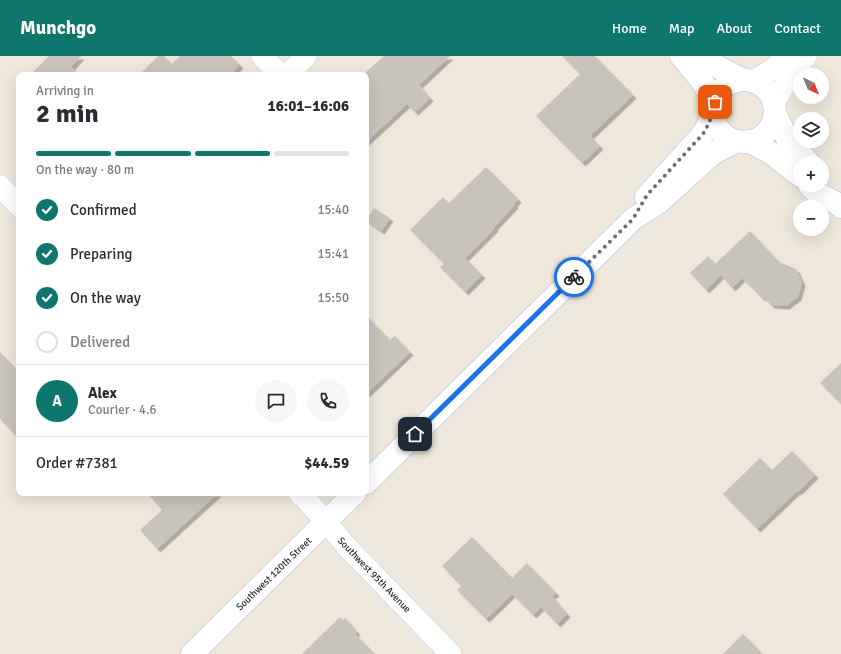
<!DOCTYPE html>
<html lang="en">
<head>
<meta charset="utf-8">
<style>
	body { margin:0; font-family:Signika,sans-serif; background:#f7f7f7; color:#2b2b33; height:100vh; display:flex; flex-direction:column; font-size:15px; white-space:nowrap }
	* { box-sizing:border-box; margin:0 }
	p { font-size:13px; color:#7c7c81 }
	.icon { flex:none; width:22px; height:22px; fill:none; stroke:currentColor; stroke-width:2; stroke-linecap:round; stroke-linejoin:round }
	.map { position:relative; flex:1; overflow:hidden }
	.sheet { position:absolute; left:16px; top:16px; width:353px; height:424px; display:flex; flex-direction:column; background:#fff; border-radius:8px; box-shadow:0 4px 16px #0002 }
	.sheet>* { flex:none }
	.needle { width:26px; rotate:137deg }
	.fabs { position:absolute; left:793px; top:12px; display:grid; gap:8px }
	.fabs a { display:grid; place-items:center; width:36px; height:36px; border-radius:50%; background:#fff; box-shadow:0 4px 16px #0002; font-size:20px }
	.pin { position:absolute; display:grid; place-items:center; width:34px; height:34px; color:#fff; margin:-17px; border-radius:8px; box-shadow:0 2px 6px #0006 }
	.courier { position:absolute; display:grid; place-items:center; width:40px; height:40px; margin:-20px; border:3px solid #1a73e8; border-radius:50%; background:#fff; color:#222; box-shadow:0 1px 5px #0007 }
	.overview em { font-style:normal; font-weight:700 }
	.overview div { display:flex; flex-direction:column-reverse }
	.overview { display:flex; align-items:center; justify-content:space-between; height:68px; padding:0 20px }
	h1 { font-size:26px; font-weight:700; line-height:30px }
	.bar { display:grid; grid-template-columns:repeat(4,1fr); gap:6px 4px; align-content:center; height:48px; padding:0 20px }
	.bar i { height:5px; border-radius:3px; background:#e1e1e2 }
	.bar .active { background:#0f766e }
	.bar p { grid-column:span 4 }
	.line { display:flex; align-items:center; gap:10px; padding:0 20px; border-top:1px solid #e1e1e2 }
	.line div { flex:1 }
	.round { display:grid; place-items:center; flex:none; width:42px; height:42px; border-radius:21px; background:#f7f7f7 }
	ol { padding:0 20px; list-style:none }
	li { display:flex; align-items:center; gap:12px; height:44px }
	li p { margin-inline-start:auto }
	li .icon { padding:4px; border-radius:50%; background:#0f766e; color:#fff; stroke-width:4 }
	li:last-child { color:#7c7c81 }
	li i { width:22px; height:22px; border:2px solid #e1e1e2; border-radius:50% }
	header { display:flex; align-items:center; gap:24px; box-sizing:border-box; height:56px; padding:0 20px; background:#0f766e; color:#fff }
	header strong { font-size:19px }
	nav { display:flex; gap:22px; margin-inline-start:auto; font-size:14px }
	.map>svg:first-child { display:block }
	.building { fill:#c9c4bb; filter:url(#shadow) }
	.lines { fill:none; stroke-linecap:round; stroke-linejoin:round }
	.street-casing { stroke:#d0d3e5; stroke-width:22 }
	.secondary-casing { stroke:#d0d3e5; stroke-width:24 }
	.street { stroke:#fff; stroke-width:21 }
	.secondary { stroke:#fff; stroke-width:22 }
	.done { stroke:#6f6d69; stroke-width:4; stroke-dasharray:0 7.2 }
	.route { stroke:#1a73e8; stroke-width:5 }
	.labels { text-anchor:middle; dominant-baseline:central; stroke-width:3.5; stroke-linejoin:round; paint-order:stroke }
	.street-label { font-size:10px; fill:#2b2b2b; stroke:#fff }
</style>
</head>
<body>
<header>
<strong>Munchgo</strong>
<nav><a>Home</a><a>Map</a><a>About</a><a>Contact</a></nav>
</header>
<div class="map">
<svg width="841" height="598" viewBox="0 0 841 598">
	<defs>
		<filter id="shadow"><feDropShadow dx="3.5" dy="3.5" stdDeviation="0" flood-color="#0004"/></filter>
	</defs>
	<rect width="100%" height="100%" fill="#eee7db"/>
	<!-- building -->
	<g class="building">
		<path d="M 49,0 L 81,0 L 71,11 L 79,19 L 30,19 Z"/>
		<path d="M 158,0 L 164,0 L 172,8 L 180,0 L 231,0 L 240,9 L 230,19 L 139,19 Z"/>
		<path d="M 384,0 L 450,0 L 419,29 L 430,42 L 415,56 L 407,48 L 366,86 L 366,16 Z"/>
		<path d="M 562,0 L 595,0 L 633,39 L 590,80 L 600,90 L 582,107 L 536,60 L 580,18 Z"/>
		<path d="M 486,111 L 518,143 L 514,148 L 515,149 L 494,171 L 495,172 L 465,202 L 482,219 L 465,236 L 440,211 L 444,208 L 410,174 L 443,141 L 449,147 Z"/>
		<path d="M 374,152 L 390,162 L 381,175 L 366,165 Z"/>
		<path d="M 750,175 L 779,206 L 796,213 L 802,227 L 798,241 L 786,250 L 771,249 L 763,241 L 762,242 L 742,222 L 732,232 L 721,219 L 706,234 L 690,217 L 708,200 L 715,208 Z"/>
		<path d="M 366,259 L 390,284 L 395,280 L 410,296 L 366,338 Z"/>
		<path d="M 0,296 L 19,316 L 19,383 L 0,363 Z"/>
		<path d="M 841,307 L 841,348 L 820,327 Z"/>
		<path d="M 792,395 L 815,419 L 798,436 L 797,435 L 757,473 L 723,438 L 760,402 L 772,414 Z"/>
		<path d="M 147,437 L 218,437 L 157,493 L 140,474 L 162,454 Z"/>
		<path d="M 472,481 L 512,522 L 527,507 L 556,537 L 552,540 L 567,558 L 557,568 L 541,551 L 533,559 L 512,538 L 486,563 L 457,534 L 461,530 L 442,510 Z"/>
		<path d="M 340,561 L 343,564 L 345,562 L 357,576 L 355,578 L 375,598 L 302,598 Z"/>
		<path d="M 743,578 L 763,598 L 723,598 Z"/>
	</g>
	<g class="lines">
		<defs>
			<g id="street">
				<path d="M 262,0 L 280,19"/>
				<path d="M 287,19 L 306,0"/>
				<path d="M 753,25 L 773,13 L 787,0"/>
				<path d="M 774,46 L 788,24 L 806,0"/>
				<path d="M 0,130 L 19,150"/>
				<path d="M 299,437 L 312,450 L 348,492 L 451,598"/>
			</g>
			<g id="secondary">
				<path d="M 681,0 L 701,24 L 715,46"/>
				<path d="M 702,0 C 715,11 729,17 744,24"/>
				<circle cx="744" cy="55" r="31"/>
				<path d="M 775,57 L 787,82 L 809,107"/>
				<path d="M 748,85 L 771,97 L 800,120"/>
				<path d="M 809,129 L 817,137 L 838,148 L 841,151"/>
				<path d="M 646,141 L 703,78 L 707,71 L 713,56"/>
				<path d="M 366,427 L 633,163 L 658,147 L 711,99 L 719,94 L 737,85"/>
				<path d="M 192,598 L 355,437"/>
			</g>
		</defs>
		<!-- street casing -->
		<use href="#street" class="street-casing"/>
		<!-- secondary casing -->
		<use href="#secondary" class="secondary-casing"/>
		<!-- street -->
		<use href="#street" class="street"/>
		<!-- secondary -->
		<use href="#secondary" class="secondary"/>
	</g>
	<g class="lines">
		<!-- done -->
		<path class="done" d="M 574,221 L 633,163 L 647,139 L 703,78 C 709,68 713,58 715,46"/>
		<!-- route -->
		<path class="route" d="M 415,378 L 574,221"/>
	</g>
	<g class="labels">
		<!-- street labels -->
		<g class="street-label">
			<text transform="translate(274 518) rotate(-44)">Southwest 120th Street</text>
			<text transform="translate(374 519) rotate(46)">Southwest 95th Avenue</text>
		</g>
	</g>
</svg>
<div class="fabs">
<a><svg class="needle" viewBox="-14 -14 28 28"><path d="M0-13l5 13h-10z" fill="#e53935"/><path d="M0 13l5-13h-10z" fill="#7c7c81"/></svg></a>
<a><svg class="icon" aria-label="layers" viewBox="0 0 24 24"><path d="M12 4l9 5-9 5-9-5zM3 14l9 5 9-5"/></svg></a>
<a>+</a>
<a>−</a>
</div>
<div class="pin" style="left:715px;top:46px;background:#ea580c"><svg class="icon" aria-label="bag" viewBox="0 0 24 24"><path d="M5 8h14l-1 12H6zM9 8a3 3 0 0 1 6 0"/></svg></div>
<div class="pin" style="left:415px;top:378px;background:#1f2937"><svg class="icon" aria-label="home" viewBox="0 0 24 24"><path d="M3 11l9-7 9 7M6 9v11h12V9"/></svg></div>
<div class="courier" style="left:574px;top:221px"><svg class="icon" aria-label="bike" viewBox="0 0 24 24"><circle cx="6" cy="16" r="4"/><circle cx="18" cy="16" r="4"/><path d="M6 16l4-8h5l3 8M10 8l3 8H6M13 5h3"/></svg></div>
<section class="sheet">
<div class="overview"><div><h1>2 min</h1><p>Arriving in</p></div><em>16:01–16:06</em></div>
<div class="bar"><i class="active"></i><i class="active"></i><i class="active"></i><i></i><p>On the way · 80 m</p></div>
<ol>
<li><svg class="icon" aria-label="check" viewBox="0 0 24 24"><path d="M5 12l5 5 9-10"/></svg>Confirmed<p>15:40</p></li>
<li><svg class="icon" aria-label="check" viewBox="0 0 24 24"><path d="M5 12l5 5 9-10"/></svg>Preparing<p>15:41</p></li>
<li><svg class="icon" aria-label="check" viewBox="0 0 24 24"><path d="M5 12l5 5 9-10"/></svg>On the way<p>15:50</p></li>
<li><i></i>Delivered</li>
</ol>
<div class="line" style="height:72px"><b class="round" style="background:#0f766e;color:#fff">A</b><div><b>Alex</b><p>Courier · 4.6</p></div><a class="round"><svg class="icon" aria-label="chat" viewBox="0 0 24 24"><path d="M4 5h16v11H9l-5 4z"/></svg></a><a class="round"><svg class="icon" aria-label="phone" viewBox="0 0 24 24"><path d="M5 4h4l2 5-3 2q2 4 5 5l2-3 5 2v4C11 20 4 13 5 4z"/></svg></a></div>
<div class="line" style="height:52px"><div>Order #7381</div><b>$44.59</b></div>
</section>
</div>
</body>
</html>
